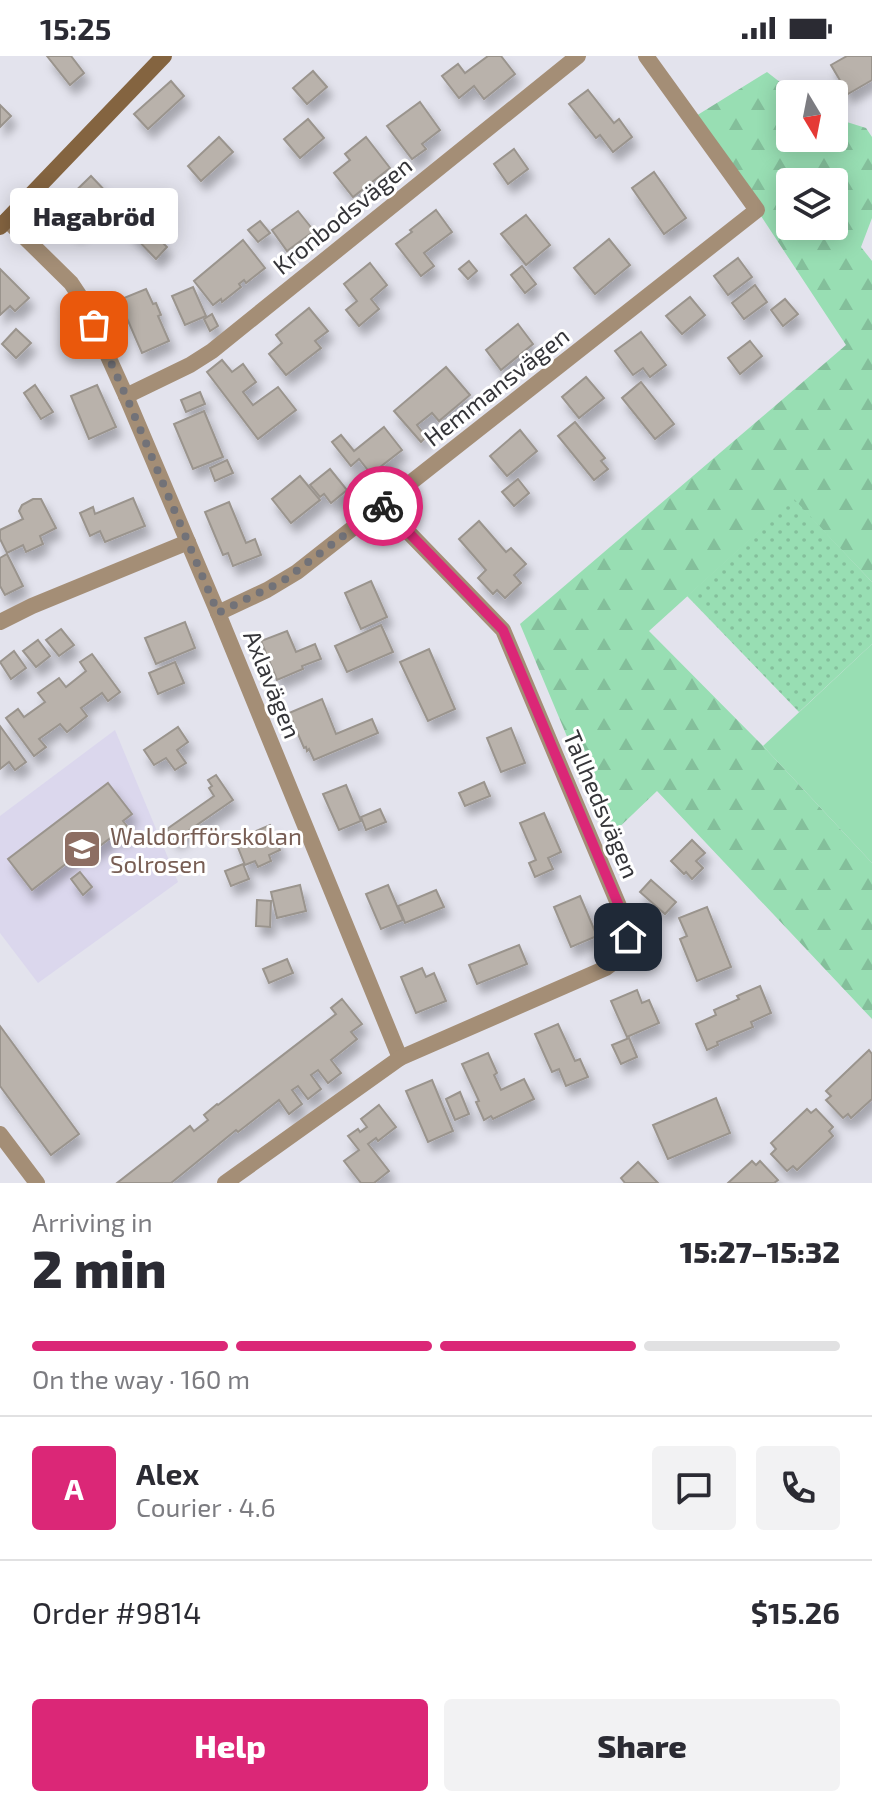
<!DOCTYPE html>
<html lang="en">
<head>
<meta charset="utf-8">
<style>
	body { margin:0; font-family:"Exo 2",sans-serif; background:#f2f2f3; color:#2b2b33; height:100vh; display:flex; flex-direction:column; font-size:30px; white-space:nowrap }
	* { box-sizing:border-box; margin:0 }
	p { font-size:26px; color:#7c7c81 }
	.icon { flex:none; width:44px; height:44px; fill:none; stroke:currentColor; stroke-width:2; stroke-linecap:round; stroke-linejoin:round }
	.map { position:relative; height:1127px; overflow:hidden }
	.sheet { display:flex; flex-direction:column; background:#fff; flex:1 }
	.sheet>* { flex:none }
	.needle { width:52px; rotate:170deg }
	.buttons { position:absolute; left:776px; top:24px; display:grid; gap:16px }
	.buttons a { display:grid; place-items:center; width:72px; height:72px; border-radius:8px; background:#fff; box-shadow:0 4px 20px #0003; font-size:40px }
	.pin { position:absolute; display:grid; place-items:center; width:68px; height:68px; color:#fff; margin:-34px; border-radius:16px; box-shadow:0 4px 12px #0006 }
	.courier { position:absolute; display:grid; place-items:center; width:80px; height:80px; margin:-40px; border:6px solid #db2777; border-radius:50%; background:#fff; color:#222; box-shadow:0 2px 10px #0007 }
	.bubble { position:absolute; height:56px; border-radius:8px; background:#fff; box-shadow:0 4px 20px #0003; font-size:26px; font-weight:800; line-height:56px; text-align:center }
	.headline em { font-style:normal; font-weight:800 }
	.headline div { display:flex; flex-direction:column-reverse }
	.headline { display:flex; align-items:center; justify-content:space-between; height:136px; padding:0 32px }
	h1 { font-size:52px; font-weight:800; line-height:60px }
	.bar { display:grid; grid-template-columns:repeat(4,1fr); gap:12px 8px; align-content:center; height:96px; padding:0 32px }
	.bar i { height:10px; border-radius:6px; background:#e1e1e2 }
	.bar .selected { background:#db2777 }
	.bar p { grid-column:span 4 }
	.line { display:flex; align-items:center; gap:20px; padding:0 32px; border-top:2px solid #e1e1e2 }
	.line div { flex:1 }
	.round { display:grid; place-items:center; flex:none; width:84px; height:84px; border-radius:8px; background:#f2f2f3 }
	.primary-button { display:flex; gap:16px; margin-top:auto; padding:16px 32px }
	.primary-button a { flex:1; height:92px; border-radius:8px; background:#db2777; color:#fff; font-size:32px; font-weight:800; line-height:92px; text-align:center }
	.primary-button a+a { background:#f2f2f3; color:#2b2b33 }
	.status { display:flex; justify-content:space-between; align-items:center; height:56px; padding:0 40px; background:#fff; direction:ltr }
	.status svg { height:22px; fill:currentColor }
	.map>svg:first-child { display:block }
	.education { fill:#dbd7ed }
	.forest { fill:url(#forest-firs); fill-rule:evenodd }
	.park { fill:url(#park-dots) }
	.pitch { fill:#98deb3 }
	.building { fill:#b9b2ab; stroke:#9a948d; stroke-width:2; filter:url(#shadow) }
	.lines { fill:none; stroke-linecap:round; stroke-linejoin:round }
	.street { stroke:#a48e76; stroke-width:16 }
	.secondary { stroke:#846440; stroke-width:16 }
	.done { stroke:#727278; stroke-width:8; stroke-dasharray:0 14.4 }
	.route { stroke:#db2777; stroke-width:10 }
	.labels { text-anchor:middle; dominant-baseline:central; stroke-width:6; stroke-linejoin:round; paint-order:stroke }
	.street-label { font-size:24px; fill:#353539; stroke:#fff }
	.education-label { font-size:24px; fill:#785e54; stroke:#fff; text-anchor:start }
</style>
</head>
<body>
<div class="status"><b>15:25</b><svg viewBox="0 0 49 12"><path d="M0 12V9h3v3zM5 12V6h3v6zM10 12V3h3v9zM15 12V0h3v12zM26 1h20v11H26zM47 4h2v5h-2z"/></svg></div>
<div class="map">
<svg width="872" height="1127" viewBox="0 0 872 1127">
	<defs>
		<pattern id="forest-firs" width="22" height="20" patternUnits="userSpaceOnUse" patternTransform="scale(2)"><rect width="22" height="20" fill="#98deb3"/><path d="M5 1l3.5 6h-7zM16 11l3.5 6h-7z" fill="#84bf9b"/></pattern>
		<pattern id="park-dots" width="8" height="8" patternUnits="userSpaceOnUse" patternTransform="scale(2)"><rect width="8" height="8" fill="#98deb3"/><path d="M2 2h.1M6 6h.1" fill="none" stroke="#84bf9b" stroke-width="1.8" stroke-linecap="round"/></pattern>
		<filter id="shadow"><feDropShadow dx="5" dy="9" stdDeviation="4" flood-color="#0004"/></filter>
	</defs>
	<rect width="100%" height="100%" fill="#e3e3ed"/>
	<!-- education -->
	<path class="education" d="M 115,674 L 178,826 L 38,927 L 0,877 L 0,760 Z"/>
	<!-- forest -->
	<path class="forest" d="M 767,16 L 785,30 L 790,39 L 790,82 L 834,82 L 834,62 L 866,72 L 872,81 L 872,162 L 861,191 L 872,205 L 872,526 L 794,444 L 649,575 L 763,690 L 872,807 L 872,963 L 657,735 L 609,781 L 520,568 L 846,289 L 757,154 L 691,63 ZM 790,126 L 834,126 L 834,170 L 790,170 Z"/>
	<!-- park -->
	<path class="park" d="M 794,443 L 872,526 L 872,588 L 799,656 L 687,540 Z"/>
	<!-- pitch -->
	<path class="pitch" d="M 872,588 L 872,807 L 763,690 Z"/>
	<!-- building -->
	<g class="building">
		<path d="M 47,0 L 71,0 L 84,17 L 70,29 Z"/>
		<path d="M 488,0 L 501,0 L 515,18 L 484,43 L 474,30 L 459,42 L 442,20 L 458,8 L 465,17 Z"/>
		<path d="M 847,0 L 872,0 L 872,24 L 848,38 L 831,9 Z"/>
		<path d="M 313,15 L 327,31 L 307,48 L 293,32 Z"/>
		<path d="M 171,25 L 184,40 L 148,73 L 134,58 Z"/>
		<path d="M 588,34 L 614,67 L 619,63 L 632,81 L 613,96 L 600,79 L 596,82 L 569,48 Z"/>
		<path d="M 420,46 L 440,74 L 422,88 L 426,93 L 412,103 L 387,70 Z"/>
		<path d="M 0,49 L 11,60 L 0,71 Z"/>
		<path d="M 308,63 L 324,82 L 300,102 L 284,83 Z"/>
		<path d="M 219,81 L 233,96 L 201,125 L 188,110 Z"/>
		<path d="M 366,81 L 390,112 L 353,141 L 334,117 L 350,104 L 345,98 Z"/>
		<path d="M 514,93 L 528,113 L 508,128 L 494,108 Z"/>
		<path d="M 654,116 L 686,162 L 664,178 L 632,132 Z"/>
		<path d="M 91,120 L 111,141 L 76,176 L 55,155 Z"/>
		<path d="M 436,154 L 452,176 L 424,197 L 434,210 L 421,220 L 396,188 L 412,176 L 410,174 Z"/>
		<path d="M 298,155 L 314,175 L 287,195 L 272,174 Z"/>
		<path d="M 526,159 L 550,189 L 526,209 L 501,178 Z"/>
		<path d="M 139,163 L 167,191 L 156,203 L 128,174 Z"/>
		<path d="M 260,165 L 270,177 L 258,186 L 248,174 Z"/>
		<path d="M 609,183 L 630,209 L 595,238 L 574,212 Z"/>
		<path d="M 243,184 L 265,212 L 246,227 L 244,224 L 239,228 L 241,231 L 222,246 L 221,243 L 213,249 L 194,225 Z"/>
		<path d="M 738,202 L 752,221 L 728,239 L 714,220 Z"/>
		<path d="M 469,205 L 477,215 L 468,223 L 459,213 Z"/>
		<path d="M 370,207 L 387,229 L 371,243 L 379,253 L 359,270 L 346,254 L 357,245 L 344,228 Z"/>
		<path d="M 522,210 L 536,228 L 525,237 L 511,219 Z"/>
		<path d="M 0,213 L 29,242 L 15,255 L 10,250 L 0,259 Z"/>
		<path d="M 755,229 L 767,246 L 744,263 L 732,247 Z"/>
		<path d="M 193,231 L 206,260 L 185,269 L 172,240 Z"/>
		<path d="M 146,233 L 153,248 L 156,247 L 161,259 L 158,260 L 169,285 L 142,297 L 119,244 Z"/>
		<path d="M 690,241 L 705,259 L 682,278 L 666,260 Z"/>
		<path d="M 785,243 L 798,258 L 783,270 L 771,254 Z"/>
		<path d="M 309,252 L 328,275 L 315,285 L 321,292 L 286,319 L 269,298 L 282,287 L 276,279 Z"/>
		<path d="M 212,258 L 218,270 L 210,275 L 204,263 Z"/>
		<path d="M 518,268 L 533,288 L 501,314 L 486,294 Z"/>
		<path d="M 16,273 L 31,287 L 16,302 L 2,288 Z"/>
		<path d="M 641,276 L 666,309 L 650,321 L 643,312 L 633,319 L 615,295 Z"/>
		<path d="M 750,285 L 762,300 L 740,318 L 728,302 Z"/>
		<path d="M 222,304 L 232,316 L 243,308 L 256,326 L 243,336 L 253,349 L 278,331 L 296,354 L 258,383 L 207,316 Z"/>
		<path d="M 446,311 L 470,339 L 439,365 L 432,357 L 417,369 L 426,381 L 421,386 L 394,355 Z"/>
		<path d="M 586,321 L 604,342 L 579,362 L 562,341 Z"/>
		<path d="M 641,326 L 674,368 L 655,383 L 622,342 Z"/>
		<path d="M 35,329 L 53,356 L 41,363 L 24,337 Z"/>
		<path d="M 97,329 L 116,371 L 89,383 L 71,340 Z"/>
		<path d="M 200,336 L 205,348 L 186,356 L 181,344 Z"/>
		<path d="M 204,355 L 223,401 L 193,413 L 174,368 Z"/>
		<path d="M 575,366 L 605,402 L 601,405 L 608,413 L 594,424 L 558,380 Z"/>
		<path d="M 384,371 L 402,394 L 371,418 L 359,403 L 351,410 L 332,386 L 341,379 L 354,395 Z"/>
		<path d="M 520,374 L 537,395 L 507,420 L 490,400 Z"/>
		<path d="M 227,404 L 233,417 L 215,425 L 210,412 Z"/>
		<path d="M 330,413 L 347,434 L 331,447 L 324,438 L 320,441 L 310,429 Z"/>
		<path d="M 300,420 L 320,444 L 291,467 L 272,443 Z"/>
		<path d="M 518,423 L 529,437 L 514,450 L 502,436 Z"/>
		<path d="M 133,442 L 145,470 L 105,486 L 100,475 L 90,480 L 80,457 L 93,451 L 95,458 Z"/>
		<path d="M 33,443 L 41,443 L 56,472 L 40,480 L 43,488 L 26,496 L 23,489 L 7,497 L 0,483 L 0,474 L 23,463 L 19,455 L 22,449 Z"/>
		<path d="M 229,446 L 246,487 L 255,483 L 261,499 L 233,510 L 228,497 L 223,499 L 205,456 Z"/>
		<path d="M 479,465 L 506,496 L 511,492 L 526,508 L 514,519 L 521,527 L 505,542 L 497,534 L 493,538 L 478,522 L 486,514 L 459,483 Z"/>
		<path d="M 7,498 L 23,530 L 5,539 L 0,530 L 0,502 Z"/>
		<path d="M 371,525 L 387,561 L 361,573 L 345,537 Z"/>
		<path d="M 185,566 L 195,592 L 156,608 L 145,582 Z"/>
		<path d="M 381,569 L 393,596 L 347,616 L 335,590 Z"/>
		<path d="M 61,573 L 74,589 L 59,600 L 46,584 Z"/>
		<path d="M 287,575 L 296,596 L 315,588 L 321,603 L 302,610 L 303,613 L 277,624 L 261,585 Z"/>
		<path d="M 38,584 L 50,600 L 36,611 L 23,595 Z"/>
		<path d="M 429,593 L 455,653 L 428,665 L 400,606 Z"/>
		<path d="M 14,595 L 26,612 L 11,623 L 0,606 Z"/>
		<path d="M 92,598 L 120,636 L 108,645 L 102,637 L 81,652 L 87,660 L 67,676 L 60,668 L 39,683 L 46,691 L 34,700 L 6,662 L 18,653 L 24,661 L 45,646 L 38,637 L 59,622 L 66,631 L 86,615 L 80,606 Z"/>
		<path d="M 175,606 L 184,627 L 158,638 L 149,617 Z"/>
		<path d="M 322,643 L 336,678 L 372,663 L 378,677 L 314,704 L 309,693 L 307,695 L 306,691 L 304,692 L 289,657 Z"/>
		<path d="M 0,670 L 26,706 L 15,714 L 9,706 L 0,713 Z"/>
		<path d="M 178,671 L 188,686 L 177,694 L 186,707 L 175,714 L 166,702 L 154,709 L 144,694 Z"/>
		<path d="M 511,672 L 525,707 L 501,716 L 487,682 Z"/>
		<path d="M 216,719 L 233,744 L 175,784 L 167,773 L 214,740 L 209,732 L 212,730 L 208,724 Z"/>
		<path d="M 484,726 L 490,740 L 465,750 L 459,737 Z"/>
		<path d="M 108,727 L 132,758 L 123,765 L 130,774 L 120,781 L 117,777 L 88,799 L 84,794 L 32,834 L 8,803 Z"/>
		<path d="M 346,729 L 361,765 L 339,774 L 323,738 Z"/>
		<path d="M 380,753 L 386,766 L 366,774 L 361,761 Z"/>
		<path d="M 544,757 L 561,796 L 548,802 L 553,813 L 535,821 L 529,807 L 536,804 L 520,767 Z"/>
		<path d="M 270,769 L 280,794 L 269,799 L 271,805 L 258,811 L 255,805 L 245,809 L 235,784 Z"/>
		<path d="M 692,784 L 705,797 L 696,805 L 703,812 L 692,823 L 686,816 L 684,818 L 671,805 Z"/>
		<path d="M 243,808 L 249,823 L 231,830 L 225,815 Z"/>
		<path d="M 80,816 L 92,831 L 83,839 L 71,823 Z"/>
		<path d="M 651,824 L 676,846 L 665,858 L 640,836 Z"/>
		<path d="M 300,829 L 306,855 L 277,862 L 271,836 Z"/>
		<path d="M 388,829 L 403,864 L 381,873 L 366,838 Z"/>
		<path d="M 436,834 L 444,851 L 405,867 L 398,850 Z"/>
		<path d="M 580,840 L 597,880 L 571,891 L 554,851 Z"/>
		<path d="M 257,844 L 271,845 L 270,871 L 256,870 Z"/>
		<path d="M 707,851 L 731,911 L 697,925 L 680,883 L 687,880 L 679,862 Z"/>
		<path d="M 519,889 L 527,908 L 477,928 L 469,909 Z"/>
		<path d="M 287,903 L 293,917 L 269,927 L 263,913 Z"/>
		<path d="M 422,912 L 426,921 L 434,917 L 446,945 L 416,957 L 401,921 Z"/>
		<path d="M 760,930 L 771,957 L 751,966 L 753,971 L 717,986 L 718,989 L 707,994 L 696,968 L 716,959 L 714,954 L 739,943 L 737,940 Z"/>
		<path d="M 637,934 L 642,947 L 649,944 L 659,967 L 627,981 L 611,945 Z"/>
		<path d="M 342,943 L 362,968 L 351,976 L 357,983 L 331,1004 L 341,1017 L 328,1027 L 318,1014 L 311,1019 L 321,1033 L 308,1043 L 298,1030 L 292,1034 L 302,1048 L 289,1058 L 279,1044 L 238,1076 L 236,1074 L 171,1127 L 117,1127 L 190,1070 L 194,1075 L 208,1064 L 204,1059 L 217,1048 L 218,1049 L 336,958 L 331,952 Z"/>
		<path d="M 558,968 L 575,1005 L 580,1003 L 588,1021 L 566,1030 L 559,1013 L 552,1016 L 535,978 Z"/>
		<path d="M 0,970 L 79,1078 L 51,1099 L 0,1030 Z"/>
		<path d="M 629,982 L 637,1001 L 621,1008 L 612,989 Z"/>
		<path d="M 869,994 L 872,998 L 872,1043 L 851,1062 L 848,1058 L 843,1062 L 826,1044 L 831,1040 L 826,1035 Z"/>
		<path d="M 488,997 L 497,1017 L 494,1019 L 501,1034 L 524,1023 L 534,1043 L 493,1063 L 491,1060 L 484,1064 L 476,1046 L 479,1045 L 462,1008 Z"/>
		<path d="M 432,1024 L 453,1075 L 428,1086 L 406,1035 Z"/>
		<path d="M 460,1036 L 469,1058 L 455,1064 L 446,1043 Z"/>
		<path d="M 716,1042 L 730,1077 L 668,1103 L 653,1069 Z"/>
		<path d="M 379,1049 L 396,1071 L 378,1085 L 376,1082 L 368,1088 L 389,1115 L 374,1127 L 361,1127 L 344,1105 L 359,1094 L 348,1080 L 358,1073 L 360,1076 L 367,1071 L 361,1063 Z"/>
		<path d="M 807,1053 L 811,1057 L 816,1053 L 833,1071 L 829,1075 L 833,1080 L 797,1114 L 793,1110 L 787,1115 L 771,1098 L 776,1093 L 771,1087 Z"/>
		<path d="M 752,1105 L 756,1109 L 760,1105 L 778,1124 L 774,1127 L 728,1127 Z"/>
		<path d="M 638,1106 L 658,1127 L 625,1127 L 621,1122 Z"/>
	</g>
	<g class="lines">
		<!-- street -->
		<g class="street">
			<path d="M 7,164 L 71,227 L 83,245 L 126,340 L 218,557 L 400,1002"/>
			<path d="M 126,340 L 190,309 L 212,295 L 578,0"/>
			<path d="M 218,557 L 267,534 L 297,516 L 757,154 L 646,0"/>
			<path d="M 0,566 L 32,550 L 188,486"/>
			<path d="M 0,1078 L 37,1127"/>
			<path d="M 225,1127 L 400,1002 L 606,912 C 625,899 629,892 627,869 L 503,574 L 383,450"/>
		</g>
		<!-- secondary -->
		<path class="secondary" d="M 0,171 L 164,0"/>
	</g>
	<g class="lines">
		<!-- done -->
		<path class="done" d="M 94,269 L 126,340 L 218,557 L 283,525 L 383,450"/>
		<!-- route -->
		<path class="route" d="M 383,450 L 503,574 L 627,869 L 628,881"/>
	</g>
	<!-- icons -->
	<defs>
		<symbol id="school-square" viewBox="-11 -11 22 22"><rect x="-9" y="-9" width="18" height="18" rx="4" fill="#8d6e63" stroke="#fff"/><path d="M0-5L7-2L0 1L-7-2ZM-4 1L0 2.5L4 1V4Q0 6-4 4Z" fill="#fff"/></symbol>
	</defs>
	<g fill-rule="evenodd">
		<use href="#school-square" x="60" y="771" width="44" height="44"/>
	</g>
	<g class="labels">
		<!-- street labels -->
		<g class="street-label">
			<text transform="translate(342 159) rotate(-39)">Kronbodsvägen</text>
			<text transform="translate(496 330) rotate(-38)">Hemmansvägen</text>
			<text transform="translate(273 628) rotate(68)">Axlavägen</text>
			<text transform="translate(602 748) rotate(67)">Tallhedsvägen</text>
		</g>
		<!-- education labels -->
		<g class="education-label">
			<text x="110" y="779">Waldorfförskolan<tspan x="110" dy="28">Solrosen</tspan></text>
		</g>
	</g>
</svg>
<div class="buttons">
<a><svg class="needle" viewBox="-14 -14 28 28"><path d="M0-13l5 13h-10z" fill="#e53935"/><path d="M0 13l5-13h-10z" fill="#7c7c81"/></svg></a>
<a><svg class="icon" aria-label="layers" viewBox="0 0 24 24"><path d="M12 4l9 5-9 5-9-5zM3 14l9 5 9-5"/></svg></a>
</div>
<div class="pin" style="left:94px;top:269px;background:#ea580c"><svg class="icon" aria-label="bag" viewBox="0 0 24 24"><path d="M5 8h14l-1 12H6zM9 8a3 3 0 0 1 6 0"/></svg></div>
<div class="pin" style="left:628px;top:881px;background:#1f2937"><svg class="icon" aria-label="home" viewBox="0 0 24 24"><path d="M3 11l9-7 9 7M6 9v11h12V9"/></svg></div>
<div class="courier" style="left:383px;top:450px"><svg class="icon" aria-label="bike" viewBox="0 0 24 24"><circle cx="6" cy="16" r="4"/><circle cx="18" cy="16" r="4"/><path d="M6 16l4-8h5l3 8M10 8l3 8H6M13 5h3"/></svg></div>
<div class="bubble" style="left:10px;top:132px;width:168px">Hagabröd</div>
</div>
<section class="sheet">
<div class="headline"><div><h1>2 min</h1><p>Arriving in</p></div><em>15:27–15:32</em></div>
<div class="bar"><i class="selected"></i><i class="selected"></i><i class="selected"></i><i></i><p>On the way · 160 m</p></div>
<div class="line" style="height:144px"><b class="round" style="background:#db2777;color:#fff">A</b><div><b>Alex</b><p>Courier · 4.6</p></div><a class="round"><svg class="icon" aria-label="chat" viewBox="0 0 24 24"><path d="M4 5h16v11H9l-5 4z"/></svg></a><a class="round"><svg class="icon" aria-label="phone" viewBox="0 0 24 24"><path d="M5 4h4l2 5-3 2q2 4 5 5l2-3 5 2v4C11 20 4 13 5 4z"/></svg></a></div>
<div class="line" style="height:104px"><div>Order #9814</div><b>$15.26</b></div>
<div class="primary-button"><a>Help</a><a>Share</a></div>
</section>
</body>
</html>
